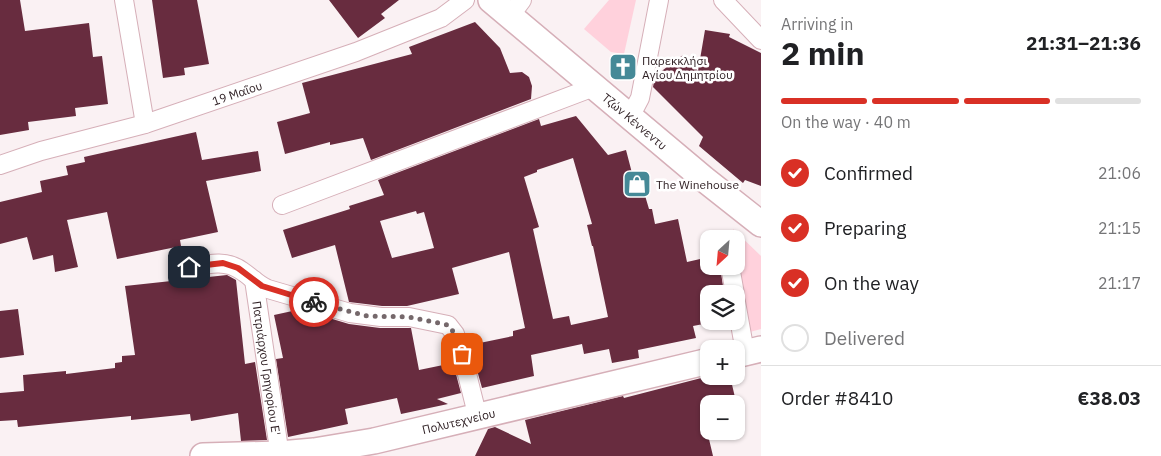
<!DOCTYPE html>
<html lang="en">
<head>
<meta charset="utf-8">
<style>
	body { margin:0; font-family:"IBM Plex Sans",sans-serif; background:#f2f2f2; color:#202124; height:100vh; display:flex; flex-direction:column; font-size:19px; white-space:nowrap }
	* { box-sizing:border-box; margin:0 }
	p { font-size:16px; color:#757577 }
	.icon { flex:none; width:28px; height:28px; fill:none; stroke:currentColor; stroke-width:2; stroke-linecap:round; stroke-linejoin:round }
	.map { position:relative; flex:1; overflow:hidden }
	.sheet { display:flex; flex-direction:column; background:#fff; width:400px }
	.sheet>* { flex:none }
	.needle { width:32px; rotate:206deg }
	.tools { position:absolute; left:700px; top:230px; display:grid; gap:10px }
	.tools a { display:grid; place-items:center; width:45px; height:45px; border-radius:10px; background:#fff; box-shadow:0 1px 4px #0004; font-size:25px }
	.pin { position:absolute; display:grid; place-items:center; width:42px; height:42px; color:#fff; margin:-21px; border-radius:10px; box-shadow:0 2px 8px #0006 }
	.courier { position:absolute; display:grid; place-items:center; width:50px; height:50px; margin:-25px; border:4px solid #d93025; border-radius:50%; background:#fff; color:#222; box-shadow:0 1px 6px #0007 }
	.head em { font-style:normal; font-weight:800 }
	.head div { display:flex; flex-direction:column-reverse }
	.head { display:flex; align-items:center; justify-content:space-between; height:85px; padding:0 20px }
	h1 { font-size:32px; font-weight:800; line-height:38px }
	.bar { display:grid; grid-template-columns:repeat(4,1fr); gap:8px 5px; align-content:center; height:60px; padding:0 20px }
	.bar i { height:6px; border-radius:4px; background:#e0e0e0 }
	.bar .selected { background:#d93025 }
	.bar p { grid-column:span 4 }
	.line { display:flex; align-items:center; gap:12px; padding:0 20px; border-top:1px solid #e0e0e0 }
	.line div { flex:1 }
	ol { padding:0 20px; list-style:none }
	li { display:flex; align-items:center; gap:15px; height:55px }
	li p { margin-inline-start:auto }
	li .icon { padding:5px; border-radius:50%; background:#d93025; color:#fff; stroke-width:4 }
	li:last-child { color:#757577 }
	li i { width:28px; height:28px; border:2px solid #e0e0e0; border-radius:50% }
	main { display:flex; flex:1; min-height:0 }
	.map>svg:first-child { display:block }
	.green { fill:#ffd1dc }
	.building { fill:#682c3f; fill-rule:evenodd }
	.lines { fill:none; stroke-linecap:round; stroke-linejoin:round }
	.street-casing { stroke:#d6afb8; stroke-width:20 }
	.secondary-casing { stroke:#d6afb8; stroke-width:28 }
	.street { stroke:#fff; stroke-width:18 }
	.secondary { stroke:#fff; stroke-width:25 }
	.done { stroke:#75686b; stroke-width:5; stroke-dasharray:0 9 }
	.route { stroke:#d93025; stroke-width:6 }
	.labels { text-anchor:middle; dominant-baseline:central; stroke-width:5; stroke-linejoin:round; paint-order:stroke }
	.poi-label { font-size:12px; fill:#2d1e22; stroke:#fff; text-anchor:start }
	.street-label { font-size:12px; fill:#2d1e22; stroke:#fff }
</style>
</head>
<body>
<main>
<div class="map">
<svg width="761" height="456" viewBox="0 0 761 456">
	<rect width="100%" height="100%" fill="#faf1f3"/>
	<!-- green -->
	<g class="green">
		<path d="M 609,0 L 636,0 L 624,54 L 611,52 L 584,29 Z"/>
		<path d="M 733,229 L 761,256 L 761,329 L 750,332 L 736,251 L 736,239 L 734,239 Z"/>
	</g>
	<!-- building -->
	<g class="building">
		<path d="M 0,0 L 20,0 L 25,31 L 89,23 L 93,57 L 102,56 L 108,104 L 75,108 L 76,116 L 28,122 L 29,130 L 0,135 Z"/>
		<path d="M 152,0 L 197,0 L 209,64 L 184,68 L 185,75 L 163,78 Z"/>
		<path d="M 329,0 L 399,0 L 381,14 L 385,18 L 358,38 Z"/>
		<path d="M 475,22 L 500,48 L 510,73 L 522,72 L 529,77 L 532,86 L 531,99 L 371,160 L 363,138 L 330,145 L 330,142 L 285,154 L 277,122 L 310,113 L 302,83 L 412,54 L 409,47 Z"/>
		<path d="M 705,30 L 730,34 L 729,37 L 761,53 L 761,186 L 745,180 L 743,183 L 699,146 L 703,137 L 653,87 L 655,76 L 683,55 L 698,71 Z"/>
		<path d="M 576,116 L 608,155 L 626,150 L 632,173 L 638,172 L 649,209 L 652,209 L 655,224 L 678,219 L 687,262 L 709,257 L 709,266 L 720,266 L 723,286 L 715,287 L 716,294 L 709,294 L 709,321 L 719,321 L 693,326 L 696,338 L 638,350 L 639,358 L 612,363 L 609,349 L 584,354 L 582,344 L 531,355 L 534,376 L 482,388 L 470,345 L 513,336 L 513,331 L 525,328 L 509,252 L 452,268 L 459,294 L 407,306 L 382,306 L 349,302 L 335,245 L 292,258 L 283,230 L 350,209 L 349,206 L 384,195 L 378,180 L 539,119 L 541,126 ZM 573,158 L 592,224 L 587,225 L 592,246 L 593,246 L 608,317 L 571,325 L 569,316 L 553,319 L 533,229 L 539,227 L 524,177 L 537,172 L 537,170 ZM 416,211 L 417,214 L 424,212 L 434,248 L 392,258 L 380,221 Z"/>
		<path d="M 196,132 L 202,160 L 258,151 L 261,171 L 206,181 L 218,232 L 180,240 L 181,246 L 117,259 L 107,212 L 67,220 L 78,267 L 55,272 L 53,255 L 33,260 L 27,237 L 0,244 L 0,202 L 42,192 L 40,181 L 68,175 L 66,166 L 85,162 L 84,157 Z"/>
		<path d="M 227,275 L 236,280 L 245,364 L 255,362 L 267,440 L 241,441 L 238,413 L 191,421 L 190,414 L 131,420 L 131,416 L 18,427 L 17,420 L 0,421 L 0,393 L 24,391 L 23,375 L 66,371 L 66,374 L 115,368 L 115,363 L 122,362 L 122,356 L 135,355 L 125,286 Z"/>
		<path d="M 18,309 L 24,355 L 0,358 L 0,311 Z"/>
		<path d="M 297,310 L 299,319 L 319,315 L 349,324 L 380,328 L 411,328 L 419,370 L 453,363 L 461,393 L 437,399 L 448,404 L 401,414 L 397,398 L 345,409 L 348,424 L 288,437 L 276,359 L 283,358 L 274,315 Z"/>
		<path d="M 709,376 L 730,376 L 737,406 L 736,404 L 709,404 L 709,413 L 703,414 L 713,456 L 475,456 L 488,429 L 495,427 L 531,444 L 525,420 L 623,396 L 624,398 Z"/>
	</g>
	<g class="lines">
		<defs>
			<g id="street">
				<path d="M 124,0 L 145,124"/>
				<path d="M 723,0 L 761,40"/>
				<path d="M 510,16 L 522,0"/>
				<path d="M 630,117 L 640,98 L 642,88 L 659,0"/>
				<path id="s1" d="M 0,165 L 41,151 L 145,124 L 356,52 L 441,18 L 465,0"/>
				<path d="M 282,205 L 594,87"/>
				<path d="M 730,266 L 735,294"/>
				<path d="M 189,267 C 207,264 226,259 242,271 C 251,277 258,285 268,289 L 350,313 L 381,317 L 409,317 L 448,325 L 455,334 L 462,354 L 478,418"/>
				<path id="s2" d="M 254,280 L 280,456"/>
				<path d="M 736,302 L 745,352"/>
			</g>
			<g id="secondary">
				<path id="s3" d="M 491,0 L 704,179 L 761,224"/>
				<path d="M 736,355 L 761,349"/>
				<path id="s4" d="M 203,456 L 280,454 L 314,451 L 374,441 L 709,361"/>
			</g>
		</defs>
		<!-- street casing -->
		<use href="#street" class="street-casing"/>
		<!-- secondary casing -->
		<use href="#secondary" class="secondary-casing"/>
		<!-- street -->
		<use href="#street" class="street"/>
		<!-- secondary -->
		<use href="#secondary" class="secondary"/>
	</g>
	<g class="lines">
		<!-- done -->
		<path class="done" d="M 314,302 L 367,316 L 409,317 L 448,325 L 455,334 L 462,354"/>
		<!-- route -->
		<path class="route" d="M 189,267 L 223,263 L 238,268 L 262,286 L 314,302"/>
	</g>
	<!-- icons -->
	<defs>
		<symbol id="church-square" viewBox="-11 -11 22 22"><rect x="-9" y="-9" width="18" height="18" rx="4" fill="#458997" stroke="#fff"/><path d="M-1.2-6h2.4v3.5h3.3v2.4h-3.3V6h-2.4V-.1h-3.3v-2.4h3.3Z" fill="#fff"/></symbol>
		<symbol id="shop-square" viewBox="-11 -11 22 22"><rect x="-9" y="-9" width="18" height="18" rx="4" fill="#458997" stroke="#fff"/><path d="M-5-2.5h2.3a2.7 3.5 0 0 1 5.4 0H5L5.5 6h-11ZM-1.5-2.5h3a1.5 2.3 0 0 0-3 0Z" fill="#fff"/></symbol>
	</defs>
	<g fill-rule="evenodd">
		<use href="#church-square" x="607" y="51" width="32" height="32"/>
		<use href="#shop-square" x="621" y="168" width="32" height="32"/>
	</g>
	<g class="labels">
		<!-- poi labels -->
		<g class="poi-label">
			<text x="642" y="60">Παρεκκλήσι<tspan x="642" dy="14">Αγίου Δημητρίου</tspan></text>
			<text x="656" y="184">The Winehouse</text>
		</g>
		<!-- street labels -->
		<g class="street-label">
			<text stroke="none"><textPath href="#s1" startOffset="248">19 Μαΐου</textPath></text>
			<text stroke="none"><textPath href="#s3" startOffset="188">Τζών Κέννεντυ</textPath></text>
			<text stroke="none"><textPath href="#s2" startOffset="89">Πατριάρχου Γρηγορίου Ε'</textPath></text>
			<text stroke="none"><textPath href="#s4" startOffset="259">Πολυτεχνείου</textPath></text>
		</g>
	</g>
</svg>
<div class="tools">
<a><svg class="needle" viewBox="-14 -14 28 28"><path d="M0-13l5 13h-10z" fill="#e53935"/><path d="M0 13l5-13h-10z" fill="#757577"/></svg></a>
<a><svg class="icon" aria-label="layers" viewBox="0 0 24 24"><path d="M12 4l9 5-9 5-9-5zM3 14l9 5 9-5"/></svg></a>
<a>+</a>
<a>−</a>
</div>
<div class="pin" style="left:462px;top:354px;background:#ea580c"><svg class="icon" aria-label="bag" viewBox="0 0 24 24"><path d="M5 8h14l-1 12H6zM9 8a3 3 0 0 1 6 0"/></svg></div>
<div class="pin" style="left:189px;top:267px;background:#1f2937"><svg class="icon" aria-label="home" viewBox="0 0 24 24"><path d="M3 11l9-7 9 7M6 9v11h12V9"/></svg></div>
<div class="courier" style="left:314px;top:302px"><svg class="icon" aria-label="bike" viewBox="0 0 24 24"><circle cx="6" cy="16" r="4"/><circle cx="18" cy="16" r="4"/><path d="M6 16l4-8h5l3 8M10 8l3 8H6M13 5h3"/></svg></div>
</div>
<section class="sheet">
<div class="head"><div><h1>2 min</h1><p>Arriving in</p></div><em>21:31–21:36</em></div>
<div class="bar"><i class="selected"></i><i class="selected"></i><i class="selected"></i><i></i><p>On the way · 40 m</p></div>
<ol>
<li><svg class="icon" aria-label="check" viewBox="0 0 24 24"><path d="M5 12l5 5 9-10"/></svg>Confirmed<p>21:06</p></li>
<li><svg class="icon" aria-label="check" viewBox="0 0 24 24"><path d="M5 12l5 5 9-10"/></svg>Preparing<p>21:15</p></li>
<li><svg class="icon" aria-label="check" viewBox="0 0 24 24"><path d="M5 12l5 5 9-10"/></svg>On the way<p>21:17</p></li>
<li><i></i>Delivered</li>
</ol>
<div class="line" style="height:65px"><div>Order #8410</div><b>€38.03</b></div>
</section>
</main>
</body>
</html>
